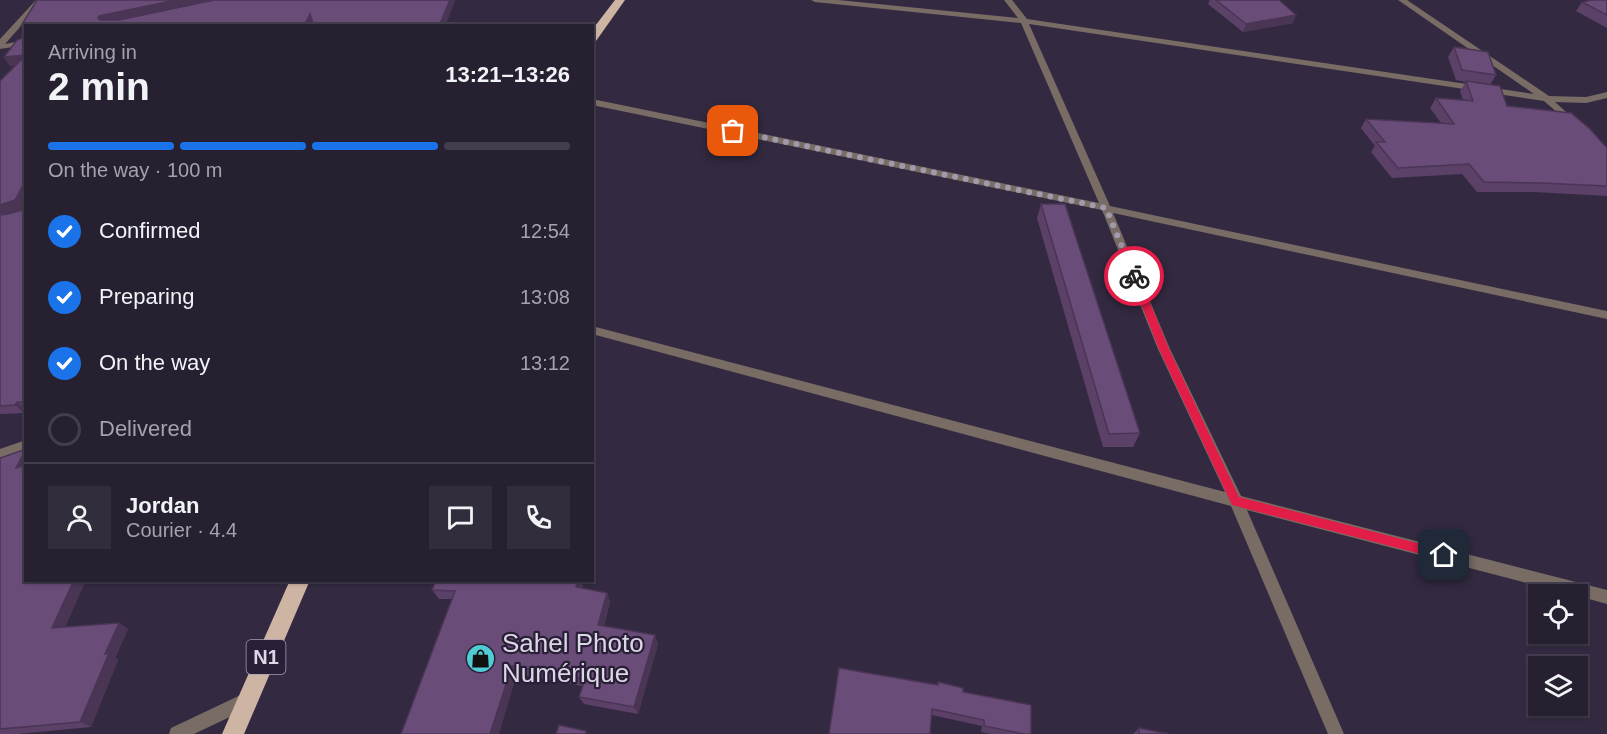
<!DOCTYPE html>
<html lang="en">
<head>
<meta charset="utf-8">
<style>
	body { margin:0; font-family:Helvetica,sans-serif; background:#322d3d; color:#f1f3f6; height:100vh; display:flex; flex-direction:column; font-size:22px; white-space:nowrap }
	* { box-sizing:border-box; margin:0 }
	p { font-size:20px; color:#a4a3ab }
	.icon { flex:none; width:33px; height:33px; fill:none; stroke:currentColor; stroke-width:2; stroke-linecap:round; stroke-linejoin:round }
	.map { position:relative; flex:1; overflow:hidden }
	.sheet { position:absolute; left:24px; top:24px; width:570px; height:558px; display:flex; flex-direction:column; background:#262031; border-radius:0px; box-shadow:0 2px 4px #0004,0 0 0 2px #423e4d }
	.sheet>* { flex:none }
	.fabs { position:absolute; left:1528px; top:584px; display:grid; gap:12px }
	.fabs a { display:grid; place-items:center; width:60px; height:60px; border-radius:0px; background:#262031; box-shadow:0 2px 4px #0004,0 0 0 2px #423e4d; font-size:30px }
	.pin { position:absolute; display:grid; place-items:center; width:51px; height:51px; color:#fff; margin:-26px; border-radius:12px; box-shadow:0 3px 9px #0006 }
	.courier { position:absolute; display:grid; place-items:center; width:60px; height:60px; margin:-30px; border:4px solid #e11d48; border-radius:50%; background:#fff; color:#222; box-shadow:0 2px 8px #0007 }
	.head em { font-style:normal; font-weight:600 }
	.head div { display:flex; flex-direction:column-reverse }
	.head { display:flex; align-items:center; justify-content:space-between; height:102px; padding:0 24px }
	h1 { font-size:39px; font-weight:600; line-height:45px }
	.bar { display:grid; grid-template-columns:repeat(4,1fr); gap:9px 6px; align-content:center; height:72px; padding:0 24px }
	.bar i { height:8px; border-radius:4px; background:#423e4d }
	.bar .on { background:#1a73e8 }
	.bar p { grid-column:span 4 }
	.line { display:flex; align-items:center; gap:15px; padding:0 24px; border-top:2px solid #423e4d }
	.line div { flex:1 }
	.round { display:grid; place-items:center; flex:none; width:63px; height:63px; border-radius:0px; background:#322d3d }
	ol { padding:0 24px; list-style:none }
	li { display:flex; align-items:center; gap:18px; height:66px }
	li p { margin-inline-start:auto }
	li .icon { padding:6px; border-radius:50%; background:#1a73e8; color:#fff; stroke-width:4 }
	li:last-child { color:#a4a3ab }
	li i { width:33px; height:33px; border:3px solid #423e4d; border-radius:50% }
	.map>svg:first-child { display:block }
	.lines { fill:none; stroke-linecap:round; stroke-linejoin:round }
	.minor { fill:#786c64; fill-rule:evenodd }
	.trunk { fill:#ceb4a2; fill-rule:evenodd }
	.wall { fill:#5b4168 }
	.shaded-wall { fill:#4a3555 }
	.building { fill:#6a4c79; stroke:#4a3555; stroke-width:1.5 }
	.route { fill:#e11d48 }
	.done { stroke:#a19aac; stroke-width:6; stroke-dasharray:0 10.8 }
	.labels { text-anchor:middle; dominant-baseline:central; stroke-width:4.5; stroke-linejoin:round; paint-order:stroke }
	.shield { fill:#292037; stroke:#a6a0b2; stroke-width:1.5 }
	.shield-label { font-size:20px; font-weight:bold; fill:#dcd7e6 }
	.near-poi-label { font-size:26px; fill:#dcd7e6; stroke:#292037; text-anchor:start }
</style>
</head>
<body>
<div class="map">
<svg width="1607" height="734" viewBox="0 0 1607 734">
	<rect width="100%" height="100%" fill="#332a41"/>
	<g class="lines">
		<!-- minor -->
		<g class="minor">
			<path d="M 36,0 L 44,0 L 5,44 L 26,40 L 26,45 L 0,49 L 0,39 Z"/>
			<path d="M 811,0 L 838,0 L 1018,18 L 1004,0 L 1012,0 L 1027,19 L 1534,94 L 1398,0 L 1407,0 L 1549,96 L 1586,97 L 1607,92 L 1607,98 L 1586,103 L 1555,102 L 1575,120 L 1577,122 L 1572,125 L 1544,101 L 1029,24 L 1110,206 L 1607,311 L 1607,319 L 1113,213 L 1170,349 L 1241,496 L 1607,590 L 1607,604 L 1578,596 L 1578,594 L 1569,594 L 1247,510 L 1344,734 L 1328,734 L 1231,506 L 592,334 L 592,326 L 1225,492 L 1158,349 L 1102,210 L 592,105 L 592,99 L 1099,203 L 1021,23 L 815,2 Z"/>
			<path d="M 26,440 L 26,451 L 0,460 L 0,449 Z"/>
			<path d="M 247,692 L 253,694 L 255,700 L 253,706 L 194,734 L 169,734 L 171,728 Z"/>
		</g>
		<!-- trunk -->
		<g class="trunk">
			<path d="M 615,0 L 625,0 L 596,41 L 592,42 L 592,30 Z"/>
			<path d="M 290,580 L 310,580 L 244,734 L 222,734 Z"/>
		</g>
	</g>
	<!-- wall -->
	<g class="wall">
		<path d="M 37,0 L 455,0 L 445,26 L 314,26 L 313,23 L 312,26 L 26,26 L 26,202 L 22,209 L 5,215 L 26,209 L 26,411 L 24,413 L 0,414 L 0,81 L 16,65 L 10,66 L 4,57 L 17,40 L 22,38 L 22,33 L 24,31 L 21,26 Z"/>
		<path d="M 1210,0 L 1279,0 L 1293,23 L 1243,32 L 1208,4 Z"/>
		<path d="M 1607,0 L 1607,28 L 1576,11 L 1582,2 Z"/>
		<path d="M 1454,47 L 1496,75 L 1490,85 L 1507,106 L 1607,148 L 1607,196 L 1534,192 L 1477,192 L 1462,174 L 1392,178 L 1371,152 L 1375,146 L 1361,128 L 1366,119 L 1441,123 L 1430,108 L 1436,98 L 1463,100 L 1460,91 L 1466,82 L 1456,80 L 1448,57 Z"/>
		<path d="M 1041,204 L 1140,433 L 1133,447 L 1103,447 L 1037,218 Z"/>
		<path d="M 0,458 L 86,580 L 65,627 L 119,623 L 128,629 L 115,658 L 118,660 L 91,727 L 18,734 L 0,734 Z"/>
		<path d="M 583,586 L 582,588 L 607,593 L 610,602 L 604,626 L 658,644 L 638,714 L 584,704 L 579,697 L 583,686 L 517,674 L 451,599 L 439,599 L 432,590 Z"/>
		<path d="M 963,692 L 1031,734 L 991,734 L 981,732 L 982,726 L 932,715 L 829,734 Z"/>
		<path d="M 1139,728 L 1169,734 L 1133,734 Z"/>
	</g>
	<!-- shaded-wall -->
	<g class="shaded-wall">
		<path d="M 176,0 L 217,0 L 105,24 L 98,18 L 99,16 Z"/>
		<path d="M 450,0 L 455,0 L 445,26 L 439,26 Z"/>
		<path d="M 310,14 L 314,22 L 312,26 L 304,26 Z"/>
		<path d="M 1296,15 L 1293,23 L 1243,32 L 1246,24 Z"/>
		<path d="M 26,55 L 26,64 L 10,66 L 4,57 Z"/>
		<path d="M 26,180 L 26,202 L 22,209 L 0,216 L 0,205 Z"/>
		<path d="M 17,402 L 26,409 L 24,413 L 15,405 Z"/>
		<path d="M 26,450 L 26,475 L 16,468 Z"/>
		<path d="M 74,580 L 86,580 L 62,634 L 52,628 Z"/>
		<path d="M 578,580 L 581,580 L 583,586 L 580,596 L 576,587 Z"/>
		<path d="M 607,593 L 610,602 L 602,633 L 598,625 Z"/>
		<path d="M 119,623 L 128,629 L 115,658 L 118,660 L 91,727 L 80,722 L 105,654 Z"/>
		<path d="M 655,635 L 658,644 L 638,714 L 634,707 Z"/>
		<path d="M 512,666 L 517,674 L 499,734 L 490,734 Z"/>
	</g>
	<!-- building -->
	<g class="building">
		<path d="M 37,0 L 176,0 L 99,16 L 98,18 L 100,20 L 119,20 L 214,0 L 450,0 L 439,26 L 314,26 L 310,14 L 304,26 L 28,25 L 21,26 Z"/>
		<path d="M 1216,0 L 1279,0 L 1296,15 L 1246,24 Z"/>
		<path d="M 1593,0 L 1607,0 L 1607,15 L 1582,2 Z"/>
		<path d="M 26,28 L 26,55 L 4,57 L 17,40 L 22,38 L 22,33 Z"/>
		<path d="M 1454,47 L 1488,52 L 1496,75 L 1462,70 Z"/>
		<path d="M 26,55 L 26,180 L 15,200 L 0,205 L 0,81 Z"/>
		<path d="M 1466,81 L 1500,86 L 1507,106 L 1571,113 L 1590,129 L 1607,148 L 1607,186 L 1541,183 L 1484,182 L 1469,164 L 1398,168 L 1376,142 L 1385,142 L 1366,119 L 1454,124 L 1436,98 L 1473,101 Z"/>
		<path d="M 1041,204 L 1065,204 L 1140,433 L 1109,434 Z"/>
		<path d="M 26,209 L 26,402 L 17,402 L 15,405 L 0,406 L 0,215 L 8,214 Z"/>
		<path d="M 26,449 L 16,468 L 26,465 L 26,580 L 74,580 L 52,628 L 119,623 L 105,654 L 109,653 L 80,722 L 0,729 L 0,458 Z"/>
		<path d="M 436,580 L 578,580 L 576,587 L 607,593 L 598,625 L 655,635 L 634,707 L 579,697 L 585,679 L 512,666 L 490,734 L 401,734 L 455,591 L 432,590 Z"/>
		<path d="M 839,668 L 938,685 L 938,682 L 963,688 L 963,692 L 1031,705 L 1031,734 L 1024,734 L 984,726 L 984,720 L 932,709 L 930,734 L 829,734 Z"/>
		<path d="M 559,725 L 586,731 L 586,734 L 556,734 Z"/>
		<path d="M 1139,728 L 1169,734 L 1139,734 Z"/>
	</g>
	<!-- route -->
	<path class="route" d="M 1134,273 L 1139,276 L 1169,349 L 1239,497 L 1444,550 L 1450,555 L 1449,559 L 1444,560 L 1232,505 L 1159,349 L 1130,276 Z"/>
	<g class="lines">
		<!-- done -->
		<path class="done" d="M 733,131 L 1106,208 L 1134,276"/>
	</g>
	<!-- icons -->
	<defs>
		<symbol id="shop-disc" viewBox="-11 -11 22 22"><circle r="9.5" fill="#51ccd4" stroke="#292037"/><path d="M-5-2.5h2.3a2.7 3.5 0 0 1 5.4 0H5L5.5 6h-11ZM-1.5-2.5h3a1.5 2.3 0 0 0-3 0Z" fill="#111"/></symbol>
	</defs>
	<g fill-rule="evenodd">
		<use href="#shop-disc" x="464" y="642" width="33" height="33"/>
	</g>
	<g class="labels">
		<!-- shield labels -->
		<rect class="shield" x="246.5" y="640" width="39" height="34" rx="4.5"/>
		<g class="shield-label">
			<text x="266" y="657">N1</text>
		</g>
		<!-- near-poi labels -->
		<g class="near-poi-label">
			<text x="502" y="643">Sahel Photo<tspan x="502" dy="30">Numérique</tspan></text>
		</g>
	</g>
</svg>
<div class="fabs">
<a><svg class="icon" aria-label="locate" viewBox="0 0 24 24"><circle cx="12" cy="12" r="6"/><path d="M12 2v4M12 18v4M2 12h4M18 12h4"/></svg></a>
<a><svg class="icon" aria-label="layers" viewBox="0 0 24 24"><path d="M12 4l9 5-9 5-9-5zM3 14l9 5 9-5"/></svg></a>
</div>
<div class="pin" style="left:733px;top:131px;background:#ea580c"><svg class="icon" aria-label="bag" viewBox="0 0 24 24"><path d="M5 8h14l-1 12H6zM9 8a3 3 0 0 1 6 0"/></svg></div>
<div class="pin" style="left:1444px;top:555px;background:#1f2937"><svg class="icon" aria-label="home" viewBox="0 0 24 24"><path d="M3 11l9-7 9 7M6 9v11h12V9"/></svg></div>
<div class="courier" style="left:1134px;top:276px"><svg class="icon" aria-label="bike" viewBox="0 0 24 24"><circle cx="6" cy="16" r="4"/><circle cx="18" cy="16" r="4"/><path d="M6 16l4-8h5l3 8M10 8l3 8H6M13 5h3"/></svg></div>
<section class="sheet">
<div class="head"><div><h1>2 min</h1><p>Arriving in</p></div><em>13:21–13:26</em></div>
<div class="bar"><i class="on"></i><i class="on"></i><i class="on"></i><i></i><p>On the way · 100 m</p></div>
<ol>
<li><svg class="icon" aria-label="check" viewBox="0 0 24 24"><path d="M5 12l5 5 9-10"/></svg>Confirmed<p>12:54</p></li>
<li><svg class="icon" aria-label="check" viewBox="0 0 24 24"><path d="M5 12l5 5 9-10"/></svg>Preparing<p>13:08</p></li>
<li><svg class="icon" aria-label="check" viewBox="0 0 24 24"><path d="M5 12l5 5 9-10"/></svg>On the way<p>13:12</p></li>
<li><i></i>Delivered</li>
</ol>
<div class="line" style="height:108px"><a class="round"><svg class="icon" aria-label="person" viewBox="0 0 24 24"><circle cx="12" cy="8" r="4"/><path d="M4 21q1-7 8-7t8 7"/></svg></a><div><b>Jordan</b><p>Courier · 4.4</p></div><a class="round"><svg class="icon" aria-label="chat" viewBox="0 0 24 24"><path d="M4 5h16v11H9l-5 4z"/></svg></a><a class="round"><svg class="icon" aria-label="phone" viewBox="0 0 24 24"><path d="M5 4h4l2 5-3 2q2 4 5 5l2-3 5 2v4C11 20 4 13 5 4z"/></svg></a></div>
</section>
</div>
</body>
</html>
